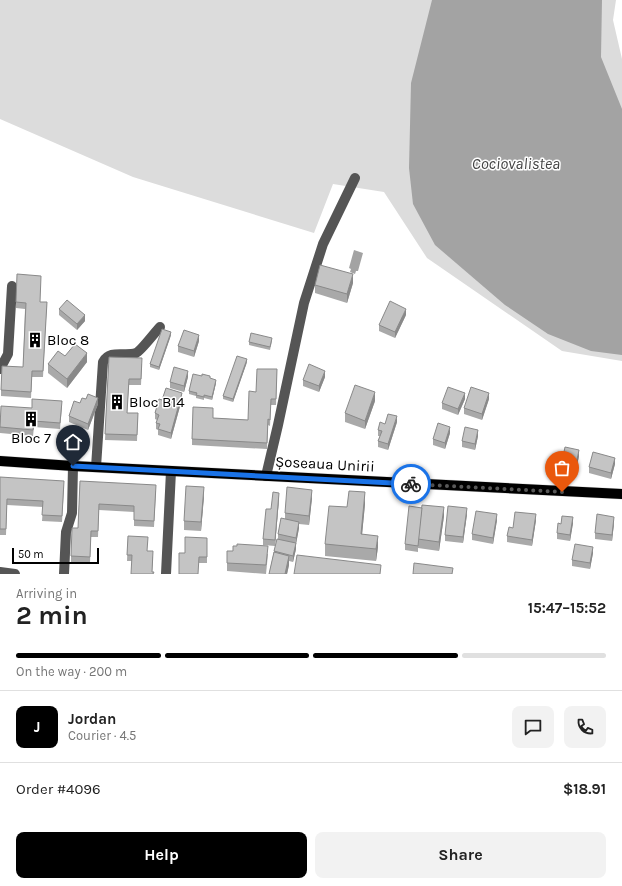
<!DOCTYPE html>
<html lang="en">
<head>
<meta charset="utf-8">
<style>
	body { margin:0; font-family:Karla,sans-serif; background:#f2f2f2; color:#222; height:100vh; display:flex; flex-direction:column; font-size:15px; white-space:nowrap }
	* { box-sizing:border-box; margin:0 }
	p { font-size:13px; color:#767676 }
	.icon { flex:none; width:22px; height:22px; fill:none; stroke:currentColor; stroke-width:2; stroke-linecap:round; stroke-linejoin:round }
	.map { position:relative; height:574px; overflow:hidden }
	.side { display:flex; flex-direction:column; background:#fff; flex:1 }
	.side>* { flex:none }
	.scale { position:absolute; left:12px; bottom:10px; width:87px; box-sizing:border-box; padding-left:4px; border:2px solid #000; border-top:0; font-size:11px; line-height:14px; white-space:nowrap; color:#000; -webkit-text-stroke:3px #fff; paint-order:stroke }
	.pin { position:absolute; display:grid; place-items:center; width:34px; height:34px; color:#fff; margin:-41px -17px; border-radius:50% 50% 50% 0; rotate:-45deg; box-shadow:0 0 4px #0007 }
	.pin .icon { rotate:45deg }
	.courier { position:absolute; display:grid; place-items:center; width:40px; height:40px; margin:-20px; border:3px solid #1a73e8; border-radius:50%; background:#fff; color:#222; box-shadow:0 1px 5px #0007 }
	.head em { font-style:normal; font-weight:700 }
	.head div { display:flex; flex-direction:column-reverse }
	.head { display:flex; align-items:center; justify-content:space-between; height:68px; padding:0 16px }
	h1 { font-size:26px; font-weight:700; line-height:30px }
	.bar { display:grid; grid-template-columns:repeat(4,1fr); gap:6px 4px; align-content:center; height:48px; padding:0 16px }
	.bar i { height:5px; border-radius:3px; background:#e0e0e0 }
	.bar .current { background:#000 }
	.bar p { grid-column:span 4 }
	.line { display:flex; align-items:center; gap:10px; padding:0 16px; border-top:1px solid #e0e0e0 }
	.line div { flex:1 }
	.round { display:grid; place-items:center; flex:none; width:42px; height:42px; border-radius:8px; background:#f2f2f2 }
	.primary-button { display:flex; gap:8px; margin-top:auto; padding:8px 16px }
	.primary-button a { flex:1; height:46px; border-radius:8px; background:#000; color:#fff; font-size:16px; font-weight:700; line-height:46px; text-align:center }
	.primary-button a+a { background:#f2f2f2; color:#222 }
	.map>svg:first-child { display:block }
	.green { fill:#dcdcdc }
	.water { fill:#a3a3a3 }
	.lines { fill:none; stroke-linecap:round; stroke-linejoin:round }
	.major-casing { stroke:#dbdbdb; stroke-width:11 }
	.minor { stroke:#555; stroke-width:10 }
	.major { stroke:#000; stroke-width:10 }
	.wall { fill:#a9a9a9 }
	.shaded-wall { fill:#898989 }
	.building { fill:#c4c4c4; stroke:#898989 }
	.done { stroke:#595959; stroke-width:4; stroke-dasharray:0 7.2 }
	.route { stroke:#1a73e8; stroke-width:5 }
	.labels { text-anchor:middle; dominant-baseline:central; stroke-width:3; stroke-linejoin:round; paint-order:stroke }
	.poi-label { font-size:15px; fill:#000; stroke:#fff; text-anchor:start }
	.street-label { font-size:15px; fill:#000; stroke:#fff }
	.water-label { font-size:16px; font-style:italic; fill:#444; stroke:#fff }
</style>
</head>
<body>
<div class="map">
<svg width="622" height="574" viewBox="0 0 622 574">
	<rect width="100%" height="100%" fill="#fff"/>
	<!-- green -->
	<path class="green" d="M 0,0 L 616,0 L 613,20 L 622,59 L 622,361 L 562,351 L 427,258 L 384,192 L 333,184 L 314,233 L 133,177 L 0,119 Z"/>
	<!-- water -->
	<g class="water">
		<path d="M 432,0 L 602,0 L 601,57 L 622,109 L 622,355 L 591,351 L 548,334 L 505,305 L 435,245 L 413,204 L 409,168 L 411,83 Z"/>
		<path d="M 354,250 L 363,253 L 358,271 L 356,271 L 355,274 L 350,272 L 351,269 L 349,268 Z"/>
	</g>
	<g class="lines">
		<defs>
			<path id="major" d="M 0,461 L 73,466 L 622,494"/>
		</defs>
		<!-- major casing -->
		<use href="#major" class="major-casing"/>
		<!-- minor -->
		<g class="minor">
			<path d="M 0,369 L 8,354 L 12,286"/>
			<path d="M 96,467 L 103,362 C 110,349 125,357 136,353 C 141,351 155,332 160,327"/>
			<path d="M 266,476 L 278,425 L 304,303 L 323,244 L 355,178"/>
			<path d="M 0,572 L 15,574"/>
			<path d="M 64,574 L 66,532 L 72,513 L 73,466"/>
			<path d="M 166,574 L 171,471"/>
		</g>
		<!-- major -->
		<use href="#major" class="major"/>
	</g>
	<!-- wall -->
	<g class="wall">
		<path d="M 353,283 L 347,303 L 315,293 L 315,285 Z"/>
		<path d="M 16,302 L 47,302 L 43,377 L 32,377 L 31,398 L 1,396 L 1,390 L 23,367 L 25,309 L 16,308 Z"/>
		<path d="M 59,309 L 85,321 L 77,330 L 59,315 Z"/>
		<path d="M 406,315 L 395,338 L 379,331 L 379,325 Z"/>
		<path d="M 171,335 L 159,370 L 150,367 L 150,364 Z"/>
		<path d="M 199,341 L 194,357 L 178,352 L 178,346 Z"/>
		<path d="M 272,341 L 270,350 L 249,345 L 249,342 Z"/>
		<path d="M 65,356 L 87,362 L 67,388 L 48,373 L 48,364 Z"/>
		<path d="M 109,357 L 142,364 L 141,385 L 129,385 L 127,413 L 138,413 L 137,441 L 105,440 Z"/>
		<path d="M 247,362 L 233,402 L 223,399 L 223,396 Z"/>
		<path d="M 277,369 L 276,405 L 271,405 L 270,426 L 268,425 L 267,449 L 192,445 L 192,439 L 213,418 L 248,420 L 256,392 Z"/>
		<path d="M 188,377 L 184,392 L 170,388 L 170,382 Z"/>
		<path d="M 325,377 L 319,392 L 303,386 L 303,380 Z"/>
		<path d="M 210,379 L 216,383 L 212,400 L 204,398 L 204,400 L 196,398 L 196,396 L 189,394 L 189,391 Z"/>
		<path d="M 86,399 L 98,404 L 88,430 L 69,422 L 69,416 L 80,403 Z"/>
		<path d="M 182,399 L 171,439 L 158,435 L 158,430 L 156,429 L 156,423 L 157,420 L 155,419 L 155,413 L 162,400 Z"/>
		<path d="M 465,399 L 458,415 L 442,409 L 442,403 Z"/>
		<path d="M 489,399 L 482,420 L 464,414 L 464,408 Z"/>
		<path d="M 375,401 L 365,429 L 345,422 L 345,413 Z"/>
		<path d="M 62,407 L 60,429 L 34,427 L 33,436 L 0,433 L 0,418 L 32,408 Z"/>
		<path d="M 397,422 L 388,450 L 378,447 L 378,441 L 380,436 L 378,436 L 378,430 L 385,424 Z"/>
		<path d="M 450,433 L 445,449 L 433,445 L 433,439 Z"/>
		<path d="M 478,436 L 475,450 L 462,447 L 462,441 Z"/>
		<path d="M 579,456 L 576,470 L 562,467 L 562,461 Z"/>
		<path d="M 615,464 L 611,479 L 589,473 L 589,467 Z"/>
		<path d="M 0,477 L 64,487 L 62,522 L 42,521 L 43,507 L 7,505 L 6,535 L 0,535 Z"/>
		<path d="M 80,481 L 156,491 L 154,527 L 134,526 L 134,512 L 99,510 L 98,537 L 91,537 L 90,563 L 71,562 L 71,556 L 78,528 Z"/>
		<path d="M 204,496 L 201,531 L 184,530 L 184,521 Z"/>
		<path d="M 312,498 L 309,525 L 299,524 L 299,528 L 296,544 L 296,549 L 293,562 L 289,561 L 289,565 L 287,574 L 269,574 L 274,551 L 278,539 L 278,534 L 285,519 L 285,513 Z"/>
		<path d="M 279,499 L 275,546 L 263,545 L 263,539 L 271,509 Z"/>
		<path d="M 365,504 L 362,534 L 378,547 L 376,561 L 325,556 L 325,544 L 347,507 Z"/>
		<path d="M 467,514 L 463,543 L 445,541 L 445,535 Z"/>
		<path d="M 444,516 L 439,551 L 418,548 L 418,552 L 405,550 L 405,544 Z"/>
		<path d="M 497,520 L 493,544 L 472,540 L 472,534 Z"/>
		<path d="M 536,520 L 532,546 L 507,542 L 507,536 L 513,528 Z"/>
		<path d="M 573,523 L 570,541 L 557,539 L 557,533 L 561,524 Z"/>
		<path d="M 614,523 L 612,541 L 595,539 L 595,533 Z"/>
		<path d="M 128,536 L 147,551 L 153,557 L 152,572 L 154,574 L 132,561 L 127,561 Z"/>
		<path d="M 207,538 L 207,563 L 199,563 L 185,553 Z"/>
		<path d="M 233,551 L 268,554 L 266,574 L 227,571 L 227,563 Z"/>
		<path d="M 593,553 L 590,569 L 572,566 L 572,560 Z"/>
	</g>
	<!-- shaded-wall -->
	<g class="shaded-wall">
		<path d="M 353,274 L 353,283 L 347,303 L 347,294 Z"/>
		<path d="M 406,309 L 406,315 L 395,338 L 395,332 Z"/>
		<path d="M 85,315 L 85,321 L 77,330 L 77,324 Z"/>
		<path d="M 171,332 L 171,335 L 159,370 L 159,367 Z"/>
		<path d="M 199,335 L 199,341 L 194,357 L 194,351 Z"/>
		<path d="M 87,353 L 87,362 L 67,388 L 67,379 Z"/>
		<path d="M 247,359 L 247,362 L 233,402 L 233,399 Z"/>
		<path d="M 188,371 L 188,377 L 184,392 L 184,386 Z"/>
		<path d="M 325,371 L 325,377 L 319,392 L 319,386 Z"/>
		<path d="M 216,380 L 216,383 L 212,400 L 212,397 Z"/>
		<path d="M 375,392 L 375,401 L 365,429 L 365,421 Z"/>
		<path d="M 182,393 L 182,399 L 171,439 L 171,433 Z"/>
		<path d="M 465,393 L 465,399 L 458,415 L 458,409 Z"/>
		<path d="M 489,393 L 489,399 L 482,420 L 482,414 Z"/>
		<path d="M 98,398 L 98,404 L 88,430 L 88,424 Z"/>
		<path d="M 397,416 L 397,422 L 388,450 L 388,444 Z"/>
		<path d="M 450,427 L 450,433 L 445,449 L 445,443 Z"/>
		<path d="M 478,430 L 478,436 L 475,450 L 475,444 Z"/>
		<path d="M 579,450 L 579,456 L 576,470 L 576,464 Z"/>
		<path d="M 615,458 L 615,464 L 611,479 L 611,473 Z"/>
		<path d="M 204,487 L 204,496 L 201,531 L 201,522 Z"/>
		<path d="M 312,490 L 312,498 L 309,525 L 309,516 Z"/>
		<path d="M 365,492 L 365,504 L 361,546 L 361,534 Z"/>
		<path d="M 279,493 L 279,499 L 275,546 L 275,540 Z"/>
		<path d="M 444,507 L 444,516 L 439,551 L 439,542 Z"/>
		<path d="M 467,508 L 467,514 L 463,543 L 463,537 Z"/>
		<path d="M 497,514 L 497,520 L 493,544 L 493,538 Z"/>
		<path d="M 536,514 L 536,520 L 532,546 L 532,540 Z"/>
		<path d="M 573,517 L 573,523 L 570,541 L 570,535 Z"/>
		<path d="M 614,517 L 614,523 L 612,541 L 612,535 Z"/>
		<path d="M 299,522 L 299,528 L 296,544 L 296,538 Z"/>
		<path d="M 378,536 L 378,547 L 376,561 L 376,549 Z"/>
		<path d="M 296,543 L 296,549 L 293,562 L 293,556 Z"/>
		<path d="M 593,547 L 593,553 L 590,569 L 590,563 Z"/>
		<path d="M 289,556 L 289,565 L 287,574 L 285,574 Z"/>
	</g>
	<!-- building -->
	<g class="building">
		<path d="M 320,265 L 353,274 L 347,294 L 315,285 Z"/>
		<path d="M 17,274 L 41,276 L 40,302 L 47,302 L 43,371 L 32,371 L 31,392 L 1,390 L 2,366 L 23,367 L 26,303 L 16,302 Z"/>
		<path d="M 67,300 L 85,315 L 77,324 L 59,309 Z"/>
		<path d="M 390,301 L 406,309 L 395,332 L 379,325 Z"/>
		<path d="M 162,329 L 171,332 L 159,367 L 150,364 Z"/>
		<path d="M 184,330 L 199,335 L 194,351 L 178,346 Z"/>
		<path d="M 251,333 L 272,338 L 270,347 L 249,342 Z"/>
		<path d="M 75,344 L 87,353 L 67,379 L 48,364 L 58,351 L 65,356 Z"/>
		<path d="M 237,356 L 247,359 L 233,399 L 223,396 Z"/>
		<path d="M 109,357 L 142,358 L 141,379 L 129,379 L 127,413 L 138,413 L 137,435 L 105,434 Z"/>
		<path d="M 309,364 L 325,371 L 319,386 L 303,380 Z"/>
		<path d="M 174,367 L 188,371 L 184,386 L 170,382 Z"/>
		<path d="M 257,369 L 277,369 L 276,399 L 271,399 L 270,420 L 268,419 L 267,443 L 192,439 L 193,407 L 213,408 L 213,418 L 248,420 L 249,391 L 256,392 Z"/>
		<path d="M 193,374 L 202,376 L 202,374 L 210,376 L 210,378 L 216,380 L 212,397 L 204,395 L 204,397 L 196,395 L 197,393 L 189,391 Z"/>
		<path d="M 355,385 L 375,392 L 365,421 L 345,413 Z"/>
		<path d="M 448,387 L 465,393 L 458,409 L 442,403 Z"/>
		<path d="M 471,387 L 489,393 L 482,414 L 464,408 Z"/>
		<path d="M 166,388 L 182,393 L 171,433 L 158,429 L 160,424 L 156,423 L 159,415 L 155,413 L 159,399 L 162,400 Z"/>
		<path d="M 88,394 L 98,398 L 88,424 L 69,416 L 74,401 L 80,403 L 82,398 L 86,399 Z"/>
		<path d="M 32,399 L 62,401 L 60,423 L 34,421 L 33,430 L 0,427 L 1,406 L 32,408 Z"/>
		<path d="M 388,414 L 397,416 L 388,444 L 378,441 L 382,431 L 378,430 L 380,422 L 385,424 Z"/>
		<path d="M 438,423 L 450,427 L 445,443 L 433,439 Z"/>
		<path d="M 465,427 L 478,430 L 475,444 L 462,441 Z"/>
		<path d="M 565,447 L 579,450 L 576,464 L 562,461 Z"/>
		<path d="M 593,452 L 615,458 L 611,473 L 589,467 Z"/>
		<path d="M 0,477 L 64,481 L 62,516 L 42,515 L 43,501 L 7,499 L 6,529 L 0,529 Z"/>
		<path d="M 80,481 L 156,485 L 154,521 L 134,520 L 134,506 L 99,504 L 98,531 L 91,531 L 90,557 L 71,556 L 72,528 L 78,528 Z"/>
		<path d="M 186,486 L 204,487 L 201,522 L 184,521 Z"/>
		<path d="M 287,487 L 312,490 L 309,516 L 285,513 Z"/>
		<path d="M 349,491 L 365,492 L 361,534 L 378,536 L 376,549 L 325,544 L 329,506 L 347,507 Z"/>
		<path d="M 273,492 L 279,493 L 275,540 L 263,539 L 266,509 L 271,509 Z"/>
		<path d="M 422,505 L 444,507 L 439,542 L 418,539 Z"/>
		<path d="M 409,506 L 422,508 L 418,546 L 405,544 Z"/>
		<path d="M 448,506 L 467,508 L 463,537 L 445,535 Z"/>
		<path d="M 476,511 L 497,514 L 493,538 L 472,534 Z"/>
		<path d="M 515,512 L 536,514 L 532,540 L 507,536 L 509,527 L 513,528 Z"/>
		<path d="M 597,514 L 614,517 L 612,535 L 595,533 Z"/>
		<path d="M 562,516 L 573,517 L 570,535 L 557,533 L 558,523 L 561,524 Z"/>
		<path d="M 281,518 L 299,522 L 296,538 L 278,534 Z"/>
		<path d="M 128,536 L 148,537 L 147,551 L 153,551 L 152,572 L 154,572 L 153,574 L 131,574 L 132,555 L 127,555 Z"/>
		<path d="M 185,537 L 207,538 L 207,557 L 199,557 L 198,574 L 179,574 L 179,553 L 185,553 Z"/>
		<path d="M 277,539 L 296,543 L 293,556 L 274,551 Z"/>
		<path d="M 237,544 L 268,546 L 266,565 L 227,563 L 227,551 L 233,551 L 233,546 L 237,546 Z"/>
		<path d="M 575,544 L 593,547 L 590,563 L 572,560 Z"/>
		<path d="M 274,552 L 289,556 L 285,574 L 269,574 Z"/>
		<path d="M 297,555 L 381,565 L 380,574 L 294,574 Z"/>
		<path d="M 414,563 L 453,568 L 452,574 L 413,574 Z"/>
	</g>
	<g class="lines">
		<!-- done -->
		<path class="done" d="M 411,484 L 562,492"/>
		<!-- route -->
		<path class="route" d="M 73,466 L 411,484"/>
	</g>
	<!-- icons -->
	<defs>
		<symbol id="building-bare" viewBox="-9 -9 18 18"><path d="M-4-6H4V6H1V3H-1V6H-4ZM-2.5-4.3h1.7v1.8h-1.7ZM.8-4.3h1.7v1.8H.8ZM-2.5-1h1.7V.8h-1.7ZM.8-1h1.7V.8H.8Z" fill="#000" stroke="#fff" stroke-width="2.5" paint-order="stroke"/></symbol>
	</defs>
	<g fill-rule="evenodd">
		<use href="#building-bare" x="24" y="329" width="22" height="22"/>
		<use href="#building-bare" x="106" y="391" width="22" height="22"/>
		<use href="#building-bare" x="20" y="408" width="22" height="22"/>
	</g>
	<g class="labels">
		<!-- poi labels -->
		<g class="poi-label">
			<text x="47" y="340">Bloc 8</text>
			<text x="129" y="402">Bloc B14</text>
			<text x="31" y="438" text-anchor="middle">Bloc 7</text>
		</g>
		<!-- street labels -->
		<g class="street-label">
			<text transform="translate(325 464) rotate(3)">Șoseaua Unirii</text>
		</g>
		<!-- water labels -->
		<g class="water-label">
			<text x="516" y="163">Cociovalistea</text>
		</g>
	</g>
</svg>
<div class="scale">50 m</div>
<div class="pin" style="left:562px;top:492px;background:#ea580c"><svg class="icon" aria-label="bag" viewBox="0 0 24 24"><path d="M5 8h14l-1 12H6zM9 8a3 3 0 0 1 6 0"/></svg></div>
<div class="pin" style="left:73px;top:466px;background:#1f2937"><svg class="icon" aria-label="home" viewBox="0 0 24 24"><path d="M3 11l9-7 9 7M6 9v11h12V9"/></svg></div>
<div class="courier" style="left:411px;top:484px"><svg class="icon" aria-label="bike" viewBox="0 0 24 24"><circle cx="6" cy="16" r="4"/><circle cx="18" cy="16" r="4"/><path d="M6 16l4-8h5l3 8M10 8l3 8H6M13 5h3"/></svg></div>
</div>
<section class="side">
<div class="head"><div><h1>2 min</h1><p>Arriving in</p></div><em>15:47–15:52</em></div>
<div class="bar"><i class="current"></i><i class="current"></i><i class="current"></i><i></i><p>On the way · 200 m</p></div>
<div class="line" style="height:72px"><b class="round" style="background:#000;color:#fff">J</b><div><b>Jordan</b><p>Courier · 4.5</p></div><a class="round"><svg class="icon" aria-label="chat" viewBox="0 0 24 24"><path d="M4 5h16v11H9l-5 4z"/></svg></a><a class="round"><svg class="icon" aria-label="phone" viewBox="0 0 24 24"><path d="M5 4h4l2 5-3 2q2 4 5 5l2-3 5 2v4C11 20 4 13 5 4z"/></svg></a></div>
<div class="line" style="height:52px"><div>Order #4096</div><b>$18.91</b></div>
<div class="primary-button"><a>Help</a><a>Share</a></div>
</section>
</body>
</html>
